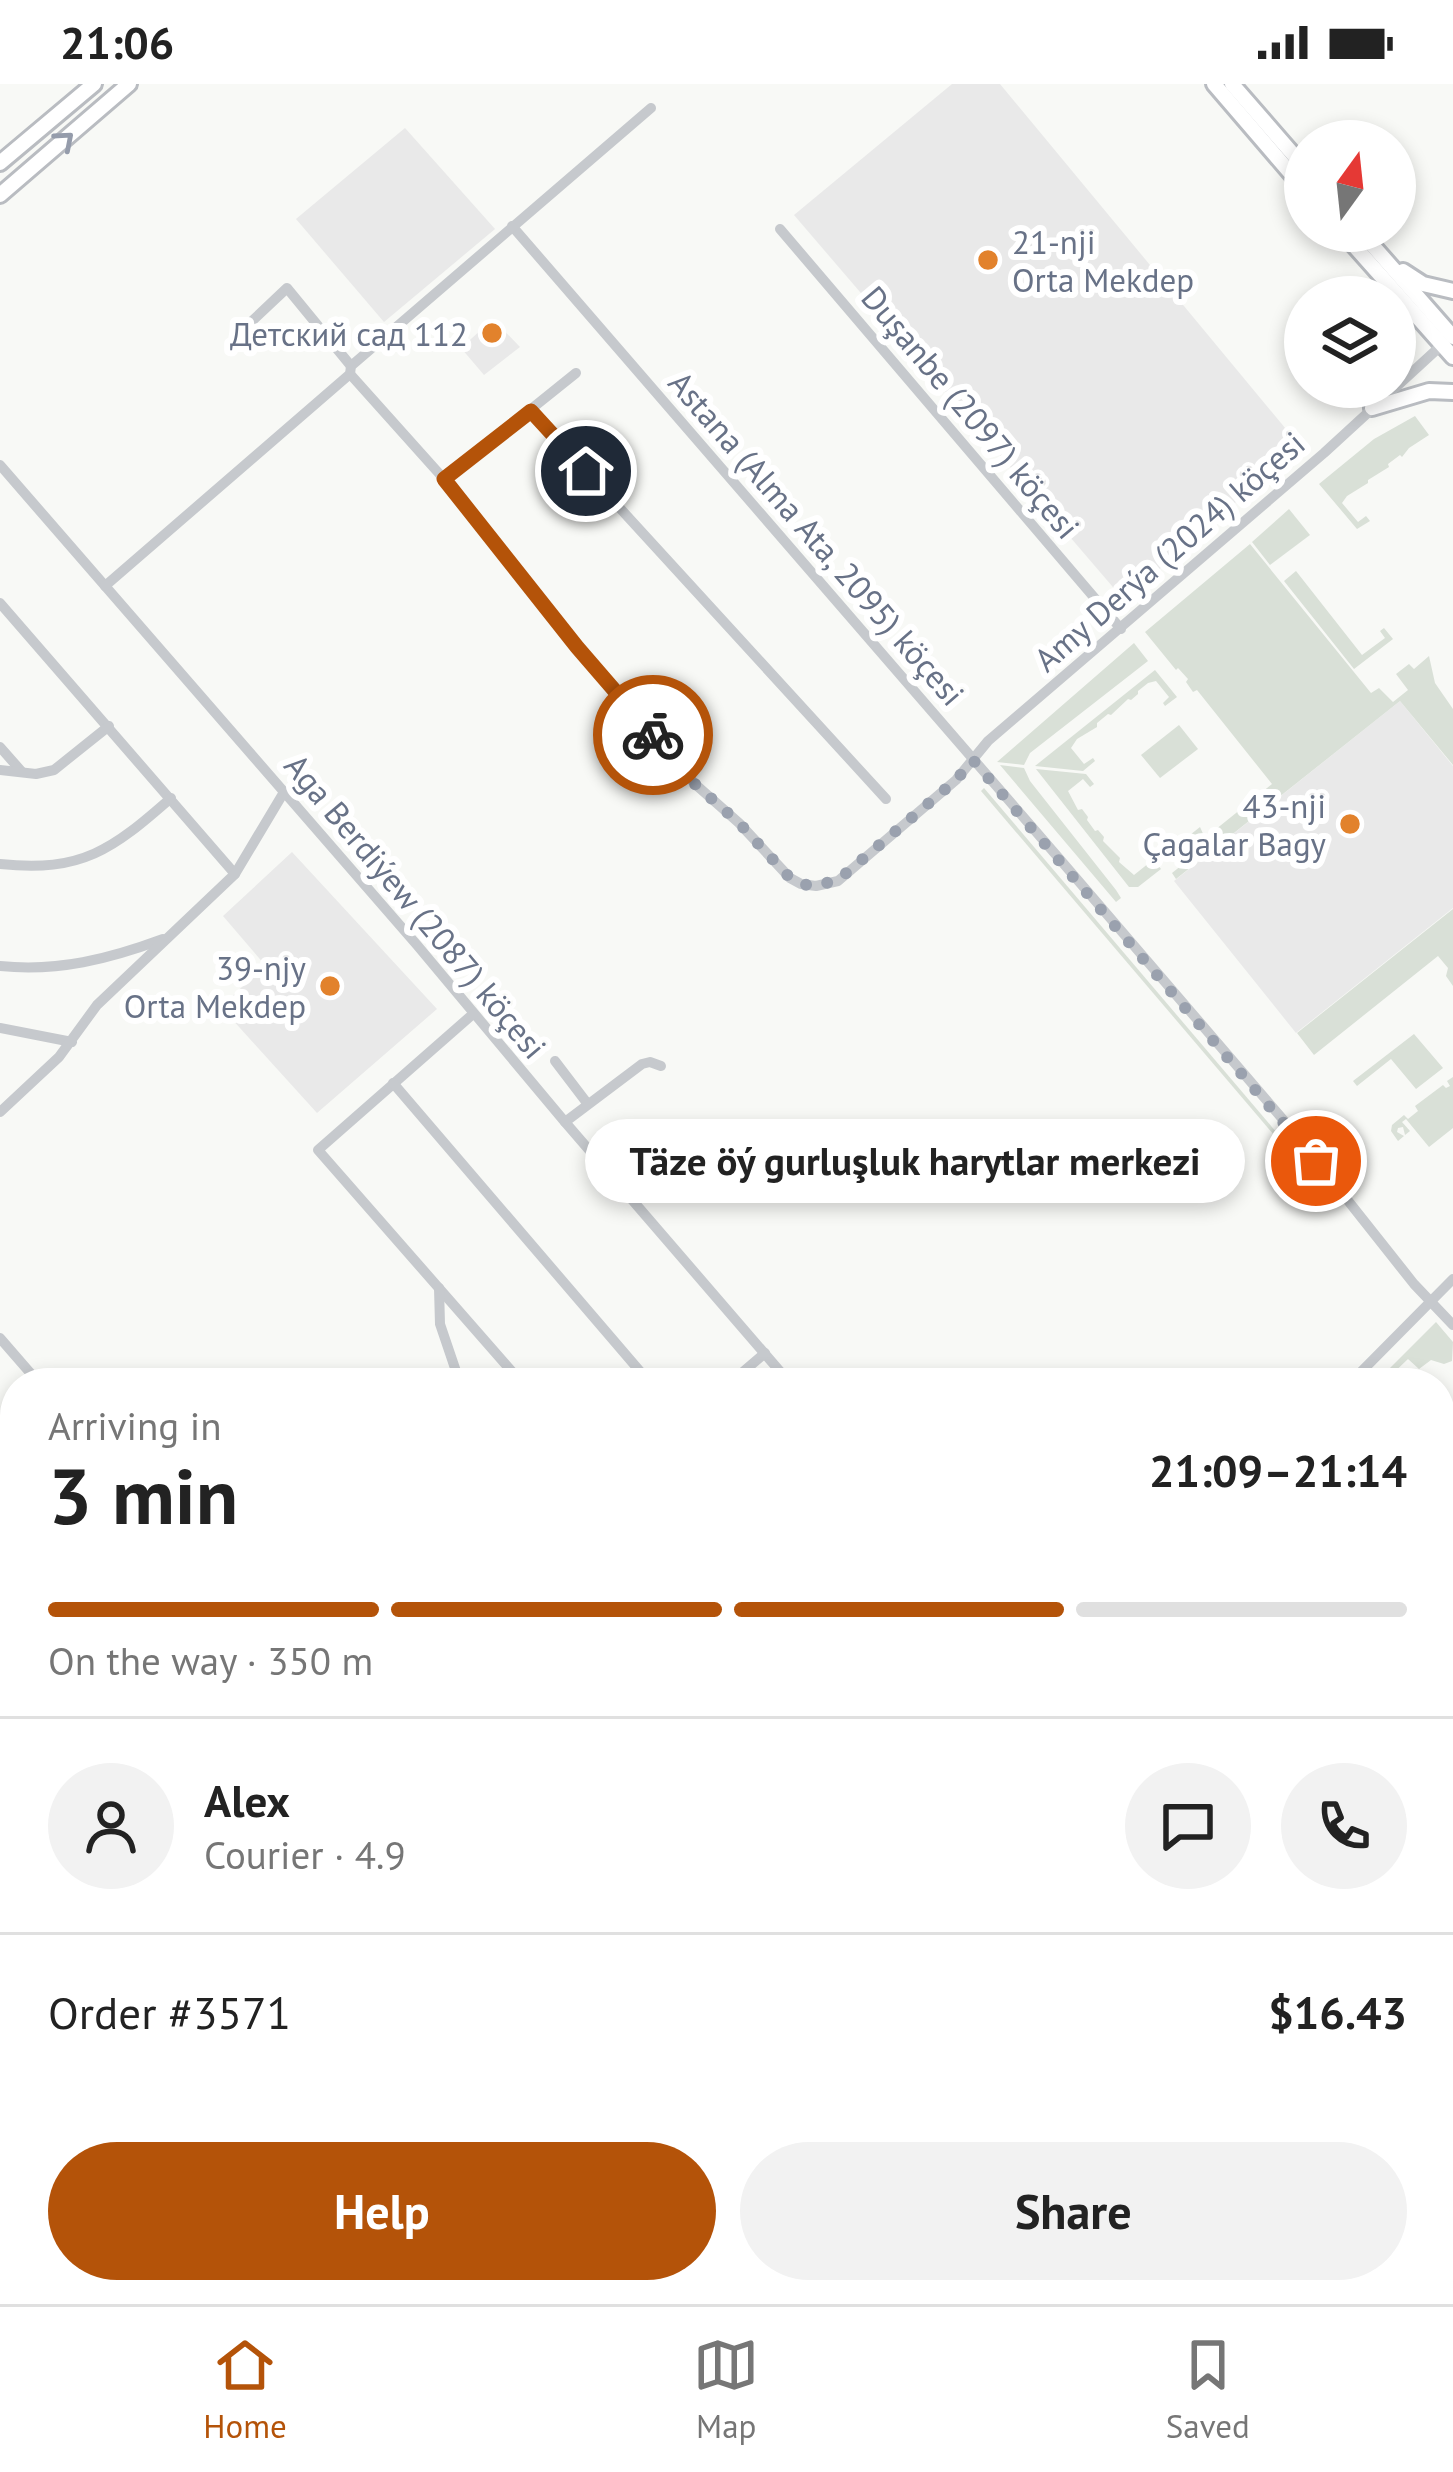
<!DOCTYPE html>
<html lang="en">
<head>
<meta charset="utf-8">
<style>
	body { margin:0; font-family:"PT Sans",sans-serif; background:#f2f2f2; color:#222; height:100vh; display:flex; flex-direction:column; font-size:45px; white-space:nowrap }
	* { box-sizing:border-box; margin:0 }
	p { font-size:39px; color:#767676 }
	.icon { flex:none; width:66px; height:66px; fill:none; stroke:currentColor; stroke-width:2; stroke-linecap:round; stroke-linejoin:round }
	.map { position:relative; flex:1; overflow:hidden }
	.sheet { position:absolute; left:0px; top:1284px; width:1455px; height:936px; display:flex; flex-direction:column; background:#fff; border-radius:48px 48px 0 0; box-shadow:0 6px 18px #0003 }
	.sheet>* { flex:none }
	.needle { width:78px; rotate:15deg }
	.tools { position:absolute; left:1284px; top:36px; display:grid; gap:24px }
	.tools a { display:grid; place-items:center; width:132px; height:132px; border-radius:50%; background:#fff; box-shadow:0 6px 18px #0003; font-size:60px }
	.pin { position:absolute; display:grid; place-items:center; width:102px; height:102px; color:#fff; margin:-51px; border:6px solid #fff; border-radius:50%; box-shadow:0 3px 12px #0007 }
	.courier { position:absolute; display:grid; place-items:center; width:120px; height:120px; margin:-60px; border:9px solid #b45309; border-radius:50%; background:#fff; color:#222; box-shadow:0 3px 15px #0007 }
	.bubble { position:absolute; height:84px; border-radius:42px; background:#fff; box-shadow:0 6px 18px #0003; font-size:39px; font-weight:700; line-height:84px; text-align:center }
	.summary em { font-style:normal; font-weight:700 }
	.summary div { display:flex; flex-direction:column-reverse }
	.summary { display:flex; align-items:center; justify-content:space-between; height:204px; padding:0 48px }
	h1 { font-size:78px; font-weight:700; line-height:90px }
	.bar { display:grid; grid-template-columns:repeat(4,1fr); gap:18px 12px; align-content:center; height:144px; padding:0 48px }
	.bar i { height:15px; border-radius:9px; background:#e0e0e0 }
	.bar .selected { background:#b45309 }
	.bar p { grid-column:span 4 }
	.line { display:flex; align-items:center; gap:30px; padding:0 48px; border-top:3px solid #e0e0e0 }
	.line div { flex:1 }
	.round { display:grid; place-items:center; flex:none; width:126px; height:126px; border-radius:63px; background:#f2f2f2 }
	.primary-button { display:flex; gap:24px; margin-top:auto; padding:24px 48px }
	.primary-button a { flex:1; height:138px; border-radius:72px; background:#b45309; color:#fff; font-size:48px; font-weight:700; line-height:138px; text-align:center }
	.primary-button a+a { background:#f2f2f2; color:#222 }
	.status { display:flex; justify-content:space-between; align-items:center; height:84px; padding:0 60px; background:#fff; direction:ltr }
	.status svg { height:33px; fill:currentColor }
	.tab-bar { display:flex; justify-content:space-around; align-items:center; height:168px; border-top:3px solid #e0e0e0; background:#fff; font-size:33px; color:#767676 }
	.tab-bar a { display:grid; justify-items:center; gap:6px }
	.tab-bar .selected { color:#b45309 }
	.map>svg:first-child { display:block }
	.built { fill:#e9e9e9 }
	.green { fill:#d9e0d7 }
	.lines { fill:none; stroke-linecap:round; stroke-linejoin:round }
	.major-tunnel { stroke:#d4d7da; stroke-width:14; stroke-dasharray:14 7; stroke-linecap:butt }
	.major-casing { stroke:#b9bcc1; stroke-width:20 }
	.highway-casing { stroke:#b9bbbf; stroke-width:21 }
	.minor { stroke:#c6c9cd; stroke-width:10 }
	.major { stroke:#fff; stroke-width:14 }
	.highway { stroke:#fff; stroke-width:15 }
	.rail-casing { stroke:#a9acb3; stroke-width:8 }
	.rail { stroke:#fff; stroke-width:3; stroke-dasharray:9; stroke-linecap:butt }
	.oneway { stroke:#959cab }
	.done { stroke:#9aa1ae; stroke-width:12; stroke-dasharray:0 21.6 }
	.route { stroke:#b45309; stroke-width:15 }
	.poi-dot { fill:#e2822c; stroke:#fff; stroke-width:4.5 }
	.labels { text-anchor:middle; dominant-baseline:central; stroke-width:12; stroke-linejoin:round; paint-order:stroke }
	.poi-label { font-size:33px; fill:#687287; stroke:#fff; text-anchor:end }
	.street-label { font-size:33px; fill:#687287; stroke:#fff }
</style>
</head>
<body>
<div class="status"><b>21:06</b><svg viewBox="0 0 49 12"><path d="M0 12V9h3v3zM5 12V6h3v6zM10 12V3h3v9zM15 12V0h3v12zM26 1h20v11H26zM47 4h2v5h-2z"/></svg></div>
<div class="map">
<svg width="1453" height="2220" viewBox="0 0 1453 2220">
	<rect width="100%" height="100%" fill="#f8f9f6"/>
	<!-- built -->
	<g class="built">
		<path d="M 952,0 L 1000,0 L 1300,362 L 1124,516 L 794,131 Z"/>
		<path d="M 405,44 L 495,145 L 384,238 L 296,135 Z"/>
		<path d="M 493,235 L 520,263 L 484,291 L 461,264 Z"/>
		<path d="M 1400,617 L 1453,682 L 1453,824 L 1296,949 L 1174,797 Z"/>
		<path d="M 292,768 L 437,925 L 317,1029 L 221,923 L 265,881 L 223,832 Z"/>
	</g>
	<!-- green -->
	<g class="green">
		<path d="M 1415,332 L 1429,351 L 1409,364 L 1402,373 L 1400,371 L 1388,380 L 1389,383 L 1368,396 L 1368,399 L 1347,412 L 1342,419 L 1358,438 L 1366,432 L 1370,437 L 1357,445 L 1319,400 L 1374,355 Z"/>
		<path d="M 1289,425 L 1310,451 L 1270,481 L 1252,458 Z"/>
		<path d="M 1250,460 L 1371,609 L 1379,604 L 1393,618 L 1408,606 L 1396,590 L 1409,580 L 1414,585 L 1429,572 L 1435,599 L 1453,625 L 1453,681 L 1400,617 L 1176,795 L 1172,789 L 1182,781 L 1178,776 L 1182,772 L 1173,771 L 1168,764 L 1173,760 L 1176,762 L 1200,743 L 1205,754 L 1272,700 L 1197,606 L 1193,608 L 1186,598 L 1188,595 L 1178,584 L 1176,586 L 1145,548 Z"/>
		<path d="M 1296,487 L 1362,571 L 1385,554 L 1380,547 L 1384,544 L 1393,555 L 1354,585 L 1284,497 Z"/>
		<path d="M 1134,559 L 1148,577 L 1030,669 L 1024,681 L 997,678 Z"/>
		<path d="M 1155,586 L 1177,613 L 1165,622 L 1163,619 L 1169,613 L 1156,597 L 1148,599 L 1138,607 L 1138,610 L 1131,616 L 1128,615 L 1111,631 L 1108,630 L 1097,639 L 1097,643 L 1077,655 L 1071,664 L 1084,680 L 1093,674 L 1095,677 L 1083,687 L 1035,682 Z"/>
		<path d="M 1179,641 L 1198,665 L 1160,694 L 1141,671 Z"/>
		<path d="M 1000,681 L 1024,684 L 1030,697 L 1116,806 L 1121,814 L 1116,818 Z"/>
		<path d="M 1036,685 L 1086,690 L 1094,700 L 1090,703 L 1083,695 L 1068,707 L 1078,726 L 1082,725 L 1088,733 L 1087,736 L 1095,747 L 1098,746 L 1104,753 L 1103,757 L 1120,774 L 1119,778 L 1134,791 L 1149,779 L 1144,771 L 1148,768 L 1161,785 L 1138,803 L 1129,803 Z"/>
		<path d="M 984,704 L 1277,1049 L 1274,1051 L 981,707 Z"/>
		<path d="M 1453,825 L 1453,902 L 1446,892 L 1448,884 L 1438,872 L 1314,971 L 1297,949 Z"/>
		<path d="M 1414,950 L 1443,984 L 1416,1005 L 1391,975 L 1357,1002 L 1353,997 Z"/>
		<path d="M 1453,993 L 1453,1044 L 1429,1063 L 1406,1035 L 1402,1038 L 1410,1047 L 1405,1051 L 1403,1043 L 1398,1044 L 1397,1048 L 1404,1052 L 1398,1057 L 1391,1047 L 1392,1041 L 1404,1031 L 1408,1035 L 1418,1027 L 1415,1022 L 1443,1001 L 1446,1004 L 1450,1002 L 1447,997 Z"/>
		<path d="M 1436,1238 L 1453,1258 L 1452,1277 L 1444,1280 L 1431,1276 L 1419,1285 L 1408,1275 L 1387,1295 L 1391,1299 L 1375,1299 Z"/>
		<path d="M 877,2205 L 1297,2205 L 1296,2210 L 1301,2220 L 869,2220 Z"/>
	</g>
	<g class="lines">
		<!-- major-tunnel -->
		<path class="major-tunnel" d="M 778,2220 L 792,2206"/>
		<defs>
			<g id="major">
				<path d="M 1214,0 L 1305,106"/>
				<path d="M 1232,0 L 1305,84"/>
				<path d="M 0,79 L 94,0"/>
				<path d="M 0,111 L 129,0"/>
				<path d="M 1341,147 L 1453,273"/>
				<path d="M 1360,147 L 1453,253"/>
				<path d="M 1403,187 L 1423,200 L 1453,207"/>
				<path d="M 1395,220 L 1400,246 L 1395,269"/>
				<path d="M 1372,324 L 1429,307 L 1453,308"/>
				<path d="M 1440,1543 L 1453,1529"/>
				<path d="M 1440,1576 L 1453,1563"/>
				<path d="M 792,2206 L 793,2205"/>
				<path d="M 810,2220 L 825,2205"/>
			</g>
			<g id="highway">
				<path d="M 0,1402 L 15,1420"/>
				<path d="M 0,1428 L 15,1446"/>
				<path d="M 658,2205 L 671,2220"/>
				<path d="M 681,2205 L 695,2220"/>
				<path d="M 861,2220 L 868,2205"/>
			</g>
		</defs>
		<!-- major casing -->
		<use href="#major" class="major-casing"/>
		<!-- highway casing -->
		<use href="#highway" class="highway-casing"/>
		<!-- minor -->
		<g class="minor">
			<path d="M 512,142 L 1057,772 L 1292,1046 L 1414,1200 L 1453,1241"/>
			<path d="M 780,145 L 1121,545"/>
			<path d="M 250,239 L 287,204 L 351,282"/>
			<path d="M 350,290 L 444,395 L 576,563 L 695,700 L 739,739 L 790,794 L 801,800 L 816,802 L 838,797 L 956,696 L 988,657 L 1324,369 L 1445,258"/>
			<path d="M 531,327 L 886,715"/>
			<path d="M 0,381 L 417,861 L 565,1038 L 790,1299"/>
			<path d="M 444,395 L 576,289"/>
			<path d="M 105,502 L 350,290 L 351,282 L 651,24"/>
			<path d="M 0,519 L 235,790"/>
			<path d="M 0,663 L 22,688"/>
			<path d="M 0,686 L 36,690 L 54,686 L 109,642"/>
			<path d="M 0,780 C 82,789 113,765 171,714"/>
			<path d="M 0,882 C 58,888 109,875 163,855"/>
			<path d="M 473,930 L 318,1066 L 522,1299"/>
			<path d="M 0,944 L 72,958"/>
			<path d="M 555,977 L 587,1019"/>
			<path d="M 393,999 L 650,1299"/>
			<path d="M 0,1028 L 59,973 L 97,921 L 235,790 L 284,708"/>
			<path d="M 565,1038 L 642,980 L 650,978 L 661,982"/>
			<path d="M 439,1204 L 440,1240 L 460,1299"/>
			<path d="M 0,1254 L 39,1299"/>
			<path d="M 730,1299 L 765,1269"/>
			<path d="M 1350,1299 L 1453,1195"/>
			<path d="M 0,1571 L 15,1558"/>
			<path d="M 0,1761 L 15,1777"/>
			<path d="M 0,1779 L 15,1766"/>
			<path d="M 1440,1819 L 1453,1832"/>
			<path d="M 0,1915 L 15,1902"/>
			<path d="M 1440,1948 L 1453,1936"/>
			<path d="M 0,2055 L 15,2041"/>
			<path d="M 0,2123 L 15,2139"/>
			<path d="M 74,2205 L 87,2220"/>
			<path d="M 274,2205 L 282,2212 L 294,2205"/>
			<path d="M 389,2205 L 402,2220"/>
			<path d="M 142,2220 L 159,2205"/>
			<path d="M 403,2220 L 421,2205"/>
			<path d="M 1429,2220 L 1453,2199"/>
		</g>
		<!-- major -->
		<use href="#major" class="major"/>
		<!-- highway -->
		<use href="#highway" class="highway"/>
		<defs>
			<g id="rail">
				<path d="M 227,1298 L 228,1299"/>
				<path d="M 0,1339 L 15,1357"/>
				<path d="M 758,2205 L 773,2220"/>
			</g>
		</defs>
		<!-- rail casing -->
		<use href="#rail" class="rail-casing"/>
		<!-- rail -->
		<use href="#rail" class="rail"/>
	</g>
	<!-- one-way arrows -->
	<defs><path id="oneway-chevron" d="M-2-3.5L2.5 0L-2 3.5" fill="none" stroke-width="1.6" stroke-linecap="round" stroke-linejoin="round" transform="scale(3)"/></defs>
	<use class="oneway" href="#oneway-chevron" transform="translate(65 56) rotate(-41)"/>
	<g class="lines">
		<!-- done -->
		<path class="done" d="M 653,651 L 695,700 L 739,739 L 790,794 L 801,800 L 815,802 L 838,796 L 956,696 L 973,676 L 1316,1077"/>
		<!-- route -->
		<path class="route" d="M 586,387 L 531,327 L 444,395 L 577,563 L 653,651"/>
	</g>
	<!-- markers -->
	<g class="poi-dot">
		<circle cx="988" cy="176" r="12"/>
		<circle cx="492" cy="249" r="12"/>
		<circle cx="1350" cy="740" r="12"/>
		<circle cx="330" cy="902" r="12"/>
	</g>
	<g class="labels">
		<!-- poi labels -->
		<g class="poi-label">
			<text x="1012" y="157" text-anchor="start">21-nji<tspan x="1012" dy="38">Orta Mekdep</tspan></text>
			<text x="468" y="249">Детский сад 112</text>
			<text x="1326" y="721">43-nji<tspan x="1326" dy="38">Çagalar Bagy</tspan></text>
			<text x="306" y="883">39-njy<tspan x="306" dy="38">Orta Mekdep</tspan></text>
		</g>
		<!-- street labels -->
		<g class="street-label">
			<text transform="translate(971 328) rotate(50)">Duşanbe (2097) köçesi</text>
			<text transform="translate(817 454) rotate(49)">Astana (Alma Ata, 2095) köçesi</text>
			<text transform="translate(1169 467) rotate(-41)">Amy Derýa (2024) köçesi</text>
			<text transform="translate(416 822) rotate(50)">Aga Berdiýew (2087) köçesi</text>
		</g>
	</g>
</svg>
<div class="tools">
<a><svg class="needle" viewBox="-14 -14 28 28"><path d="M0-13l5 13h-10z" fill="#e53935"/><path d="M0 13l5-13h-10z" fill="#767676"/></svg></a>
<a><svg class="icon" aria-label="layers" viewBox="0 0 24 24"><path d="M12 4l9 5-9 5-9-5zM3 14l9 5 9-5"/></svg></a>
</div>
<div class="pin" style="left:1316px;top:1077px;background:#ea580c"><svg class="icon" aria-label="bag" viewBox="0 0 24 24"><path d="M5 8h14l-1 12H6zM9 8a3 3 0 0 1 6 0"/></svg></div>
<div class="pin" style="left:586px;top:387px;background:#1f2937"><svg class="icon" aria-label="home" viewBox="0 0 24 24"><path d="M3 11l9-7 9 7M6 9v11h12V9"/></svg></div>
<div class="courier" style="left:653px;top:651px"><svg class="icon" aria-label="bike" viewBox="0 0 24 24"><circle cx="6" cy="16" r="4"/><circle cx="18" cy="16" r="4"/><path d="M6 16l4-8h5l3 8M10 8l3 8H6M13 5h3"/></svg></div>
<div class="bubble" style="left:585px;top:1035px;width:660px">Täze öý gurluşluk harytlar merkezi</div>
<section class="sheet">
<div class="summary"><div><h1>3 min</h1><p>Arriving in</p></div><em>21:09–21:14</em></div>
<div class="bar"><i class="selected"></i><i class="selected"></i><i class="selected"></i><i></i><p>On the way · 350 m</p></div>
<div class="line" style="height:216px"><a class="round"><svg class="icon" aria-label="person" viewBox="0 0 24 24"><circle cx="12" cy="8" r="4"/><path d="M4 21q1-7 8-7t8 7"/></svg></a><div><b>Alex</b><p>Courier · 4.9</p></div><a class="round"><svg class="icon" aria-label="chat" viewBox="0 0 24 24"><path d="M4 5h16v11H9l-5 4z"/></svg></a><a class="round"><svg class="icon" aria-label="phone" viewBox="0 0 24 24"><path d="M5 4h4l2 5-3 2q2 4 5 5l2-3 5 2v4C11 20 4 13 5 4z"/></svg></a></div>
<div class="line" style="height:156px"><div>Order #3571</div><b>$16.43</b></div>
<div class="primary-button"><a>Help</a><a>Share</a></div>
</section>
</div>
<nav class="tab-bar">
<a class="selected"><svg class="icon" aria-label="home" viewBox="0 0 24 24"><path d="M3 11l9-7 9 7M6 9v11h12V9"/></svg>Home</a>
<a><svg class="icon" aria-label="map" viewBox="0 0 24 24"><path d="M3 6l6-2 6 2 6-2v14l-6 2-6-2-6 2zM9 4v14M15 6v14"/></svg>Map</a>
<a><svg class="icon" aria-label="saved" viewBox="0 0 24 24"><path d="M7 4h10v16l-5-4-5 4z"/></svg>Saved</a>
</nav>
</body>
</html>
